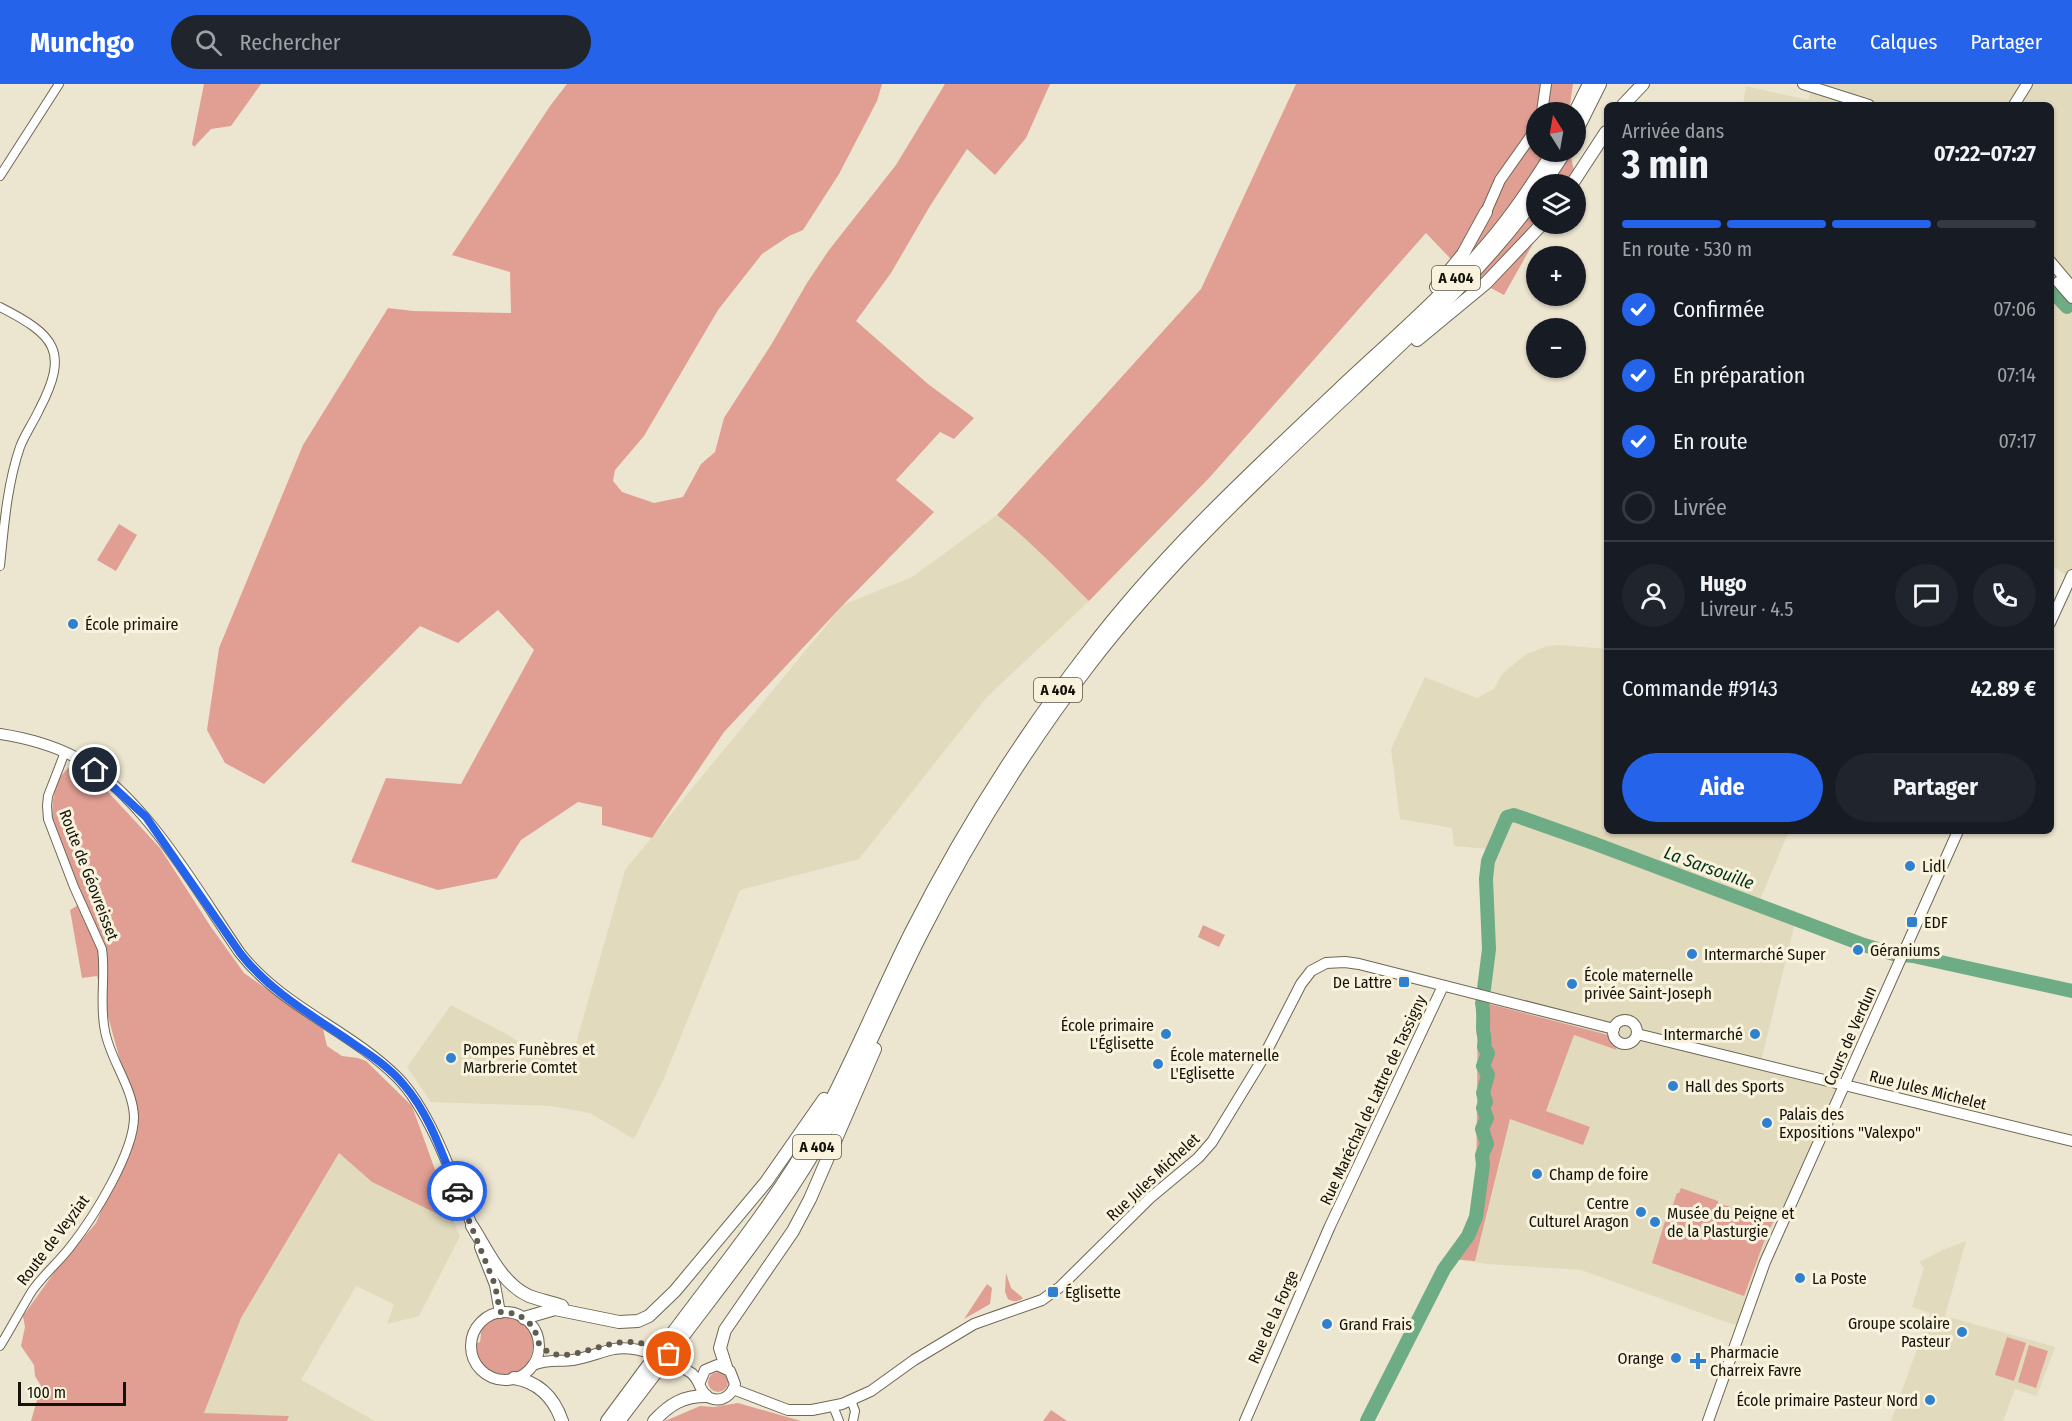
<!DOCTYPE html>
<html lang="fr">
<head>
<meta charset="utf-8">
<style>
	body { margin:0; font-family:"Fira Sans Condensed",sans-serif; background:#20242c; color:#f1f3f6; height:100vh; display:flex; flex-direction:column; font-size:22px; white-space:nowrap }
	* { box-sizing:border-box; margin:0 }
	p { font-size:20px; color:#9ea1a6 }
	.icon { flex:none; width:33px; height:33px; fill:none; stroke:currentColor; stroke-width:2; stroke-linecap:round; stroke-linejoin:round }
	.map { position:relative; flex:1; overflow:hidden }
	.details { position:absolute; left:1604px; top:18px; width:450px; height:732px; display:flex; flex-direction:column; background:#171b24; border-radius:9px; box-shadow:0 2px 4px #0004 }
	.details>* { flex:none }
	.needle { width:39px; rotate:349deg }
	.buttons { position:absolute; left:1526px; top:18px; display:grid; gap:12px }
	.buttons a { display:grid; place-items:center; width:60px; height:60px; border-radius:50%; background:#171b24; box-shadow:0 2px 4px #0004; font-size:30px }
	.scale { position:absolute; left:18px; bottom:15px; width:108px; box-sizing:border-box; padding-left:6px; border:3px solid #14120a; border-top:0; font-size:16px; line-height:21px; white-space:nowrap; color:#14120a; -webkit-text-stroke:4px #f9f3dd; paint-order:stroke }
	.pin { position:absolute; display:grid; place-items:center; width:51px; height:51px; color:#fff; margin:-26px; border:3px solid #fff; border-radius:50%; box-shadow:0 2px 6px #0007 }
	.courier { position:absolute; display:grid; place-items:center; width:60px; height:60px; margin:-30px; border:4px solid #2563eb; border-radius:50%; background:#fff; color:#222; box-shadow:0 2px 8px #0007 }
	.overview em { font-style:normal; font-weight:700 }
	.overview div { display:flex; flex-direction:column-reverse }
	.overview { display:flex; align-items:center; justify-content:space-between; height:102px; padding:0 18px }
	h1 { font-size:39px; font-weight:700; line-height:45px }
	.bar { display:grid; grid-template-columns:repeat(4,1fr); gap:9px 6px; align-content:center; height:72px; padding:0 18px }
	.bar i { height:8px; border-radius:4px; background:#363941 }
	.bar .selected { background:#2563eb }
	.bar p { grid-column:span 4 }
	.line { display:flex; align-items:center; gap:15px; padding:0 18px; border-top:2px solid #363941 }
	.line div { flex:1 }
	.round { display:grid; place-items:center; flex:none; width:63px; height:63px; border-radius:32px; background:#20242c }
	ol { padding:0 18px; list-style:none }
	li { display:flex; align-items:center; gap:18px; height:66px }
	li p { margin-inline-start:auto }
	li .icon { padding:6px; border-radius:50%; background:#2563eb; color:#fff; stroke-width:4 }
	li:last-child { color:#9ea1a6 }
	li i { width:33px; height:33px; border:3px solid #363941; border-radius:50% }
	.button { display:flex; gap:12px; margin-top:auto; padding:12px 18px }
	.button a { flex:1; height:69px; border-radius:36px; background:#2563eb; color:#fff; font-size:24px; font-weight:700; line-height:69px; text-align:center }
	.button a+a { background:#20242c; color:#f1f3f6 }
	header { display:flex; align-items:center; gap:36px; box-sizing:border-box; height:84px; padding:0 30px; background:#2563eb; color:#fff }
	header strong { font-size:28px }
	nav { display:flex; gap:33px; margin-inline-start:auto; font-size:21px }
	.search { width:420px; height:54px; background:#20242c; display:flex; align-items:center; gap:15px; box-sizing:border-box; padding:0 21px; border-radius:33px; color:#9ea1a6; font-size:22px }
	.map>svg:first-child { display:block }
	.built { fill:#e2dabd }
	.green { fill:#e19f94 }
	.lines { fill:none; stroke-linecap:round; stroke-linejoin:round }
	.river { stroke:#6eac85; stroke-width:14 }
	.minor-casing { stroke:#6d6755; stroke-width:10 }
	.major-casing { stroke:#6d6755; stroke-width:12 }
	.highway-casing { stroke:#6d6755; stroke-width:14 }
	.minor { stroke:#fff; stroke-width:8 }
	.major { stroke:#fff; stroke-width:10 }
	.highway { stroke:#fff; stroke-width:12 }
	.highway-bridge-casing { stroke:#6d6755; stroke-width:14; stroke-linecap:butt }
	.highway-bridge { stroke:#fff; stroke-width:12 }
	.done { stroke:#605c4f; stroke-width:6; stroke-dasharray:0 10.8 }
	.route { stroke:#2563eb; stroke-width:8 }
	.poi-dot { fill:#2f80cf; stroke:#f9f3dd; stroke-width:2 }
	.labels { text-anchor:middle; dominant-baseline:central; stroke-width:6; stroke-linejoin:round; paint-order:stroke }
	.shield { fill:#f9f3dd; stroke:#595649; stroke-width:1.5 }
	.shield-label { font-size:15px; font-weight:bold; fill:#14120a }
	.poi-label { font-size:16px; fill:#14120a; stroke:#f9f3dd; text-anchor:start }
	.street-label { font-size:16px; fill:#14120a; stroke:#f9f3dd }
	.water-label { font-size:18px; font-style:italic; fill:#00341b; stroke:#f9f3dd }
</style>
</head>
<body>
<header>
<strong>Munchgo</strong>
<div class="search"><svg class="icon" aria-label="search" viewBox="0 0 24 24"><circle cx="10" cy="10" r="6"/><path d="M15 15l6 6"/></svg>Rechercher</div>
<nav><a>Carte</a><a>Calques</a><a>Partager</a></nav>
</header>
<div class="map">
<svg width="2072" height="1337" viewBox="0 0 2072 1337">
	<rect width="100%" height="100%" fill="#ece5d0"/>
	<!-- built -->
	<g class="built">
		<path d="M 1814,0 L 2072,0 L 2072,496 L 2050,480 L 2050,21 L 1743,21 L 1746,2 L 1808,16 Z"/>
		<path d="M 997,431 L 1026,453 L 1060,489 L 1089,517 L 987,613 L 859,775 L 740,806 L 664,994 L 634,1055 L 590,1029 L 551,1022 L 431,1018 L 407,983 L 451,921 L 506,950 L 568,988 L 625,786 L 843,521 L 912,493 Z"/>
		<path d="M 1560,561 L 1606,565 L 1606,747 L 1789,747 L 1756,825 L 1795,839 L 1760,981 L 1845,1002 L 1770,1148 L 1740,1243 L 1581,1186 L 1487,1180 L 1453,1175 L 1468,1153 L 1476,1122 L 1478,917 L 1490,871 L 1485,802 L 1490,765 L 1454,762 L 1452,744 L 1400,735 L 1391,665 L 1425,593 L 1477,614 L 1494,605 L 1502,590 L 1526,570 L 1548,562 Z"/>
		<path d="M 339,1069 L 372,1098 L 454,1138 L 460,1152 L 419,1232 L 387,1240 L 394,1220 L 356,1202 L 301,1296 L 375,1337 L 287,1337 L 289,1332 L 204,1329 L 241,1234 Z"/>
		<path d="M 1966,1157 L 1945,1232 L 2055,1263 L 2037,1312 L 2015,1305 L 2003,1337 L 1891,1337 L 1930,1229 L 1912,1223 L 1924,1184 L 1919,1178 L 1943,1166 Z"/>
	</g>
	<!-- green -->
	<g class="green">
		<path d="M 204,0 L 261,0 L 231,42 L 211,45 L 194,63 L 192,60 Z"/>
		<path d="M 567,0 L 882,0 L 877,17 L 839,90 L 803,146 L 789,152 L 762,170 L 718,226 L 644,352 L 615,386 L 613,397 L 622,408 L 654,419 L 683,413 L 701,380 L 715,368 L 724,334 L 771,261 L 807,199 L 829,166 L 896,81 L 945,0 L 1050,0 L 1026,54 L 995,91 L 967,65 L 930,122 L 891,189 L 856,237 L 928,300 L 974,334 L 954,355 L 940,348 L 896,396 L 934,428 L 843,521 L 724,648 L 652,754 L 602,741 L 602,723 L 578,718 L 521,756 L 497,794 L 438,806 L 351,778 L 386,694 L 461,700 L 534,566 L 498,526 L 458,559 L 420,542 L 264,700 L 225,679 L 207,646 L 219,564 L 303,361 L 388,224 L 413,227 L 511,229 L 510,188 L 452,171 L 550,22 Z"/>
		<path d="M 1296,0 L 1573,0 L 1569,28 L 1536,28 L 1536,68 L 1570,68 L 1574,87 L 1566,100 L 1536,100 L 1536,140 L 1544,140 L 1504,211 L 1466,191 L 1426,149 L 1210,393 L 1089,517 C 1059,488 1031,457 997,431 L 1201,205 Z"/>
		<path d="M 119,440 L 137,451 L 116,487 L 97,476 Z"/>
		<path d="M 71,681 L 96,695 L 160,764 L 211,843 L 244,889 L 323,945 L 327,962 L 342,972 L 358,974 L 366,977 L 412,1022 L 454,1138 L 372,1098 L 339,1069 L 241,1234 L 204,1329 L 289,1332 L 287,1337 L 31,1337 L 41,1302 L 35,1292 L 34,1281 L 21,1262 L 25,1243 L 23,1232 L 56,1186 L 96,1139 L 138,1042 L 97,892 L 82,894 L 70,826 L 83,818 L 52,737 L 53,716 L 57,696 Z"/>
		<path d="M 1203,841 L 1225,851 L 1219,863 L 1198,853 Z"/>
		<path d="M 1478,917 L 1608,951 L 1617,966 L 1574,951 L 1546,1027 L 1590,1043 L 1583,1061 L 1510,1035 L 1475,1177 L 1453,1175 L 1468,1153 L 1476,1122 Z"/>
		<path d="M 1681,1104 L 1718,1117 L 1718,1119 L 1774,1137 L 1768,1147 L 1744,1212 L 1652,1179 L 1666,1134 L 1668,1135 L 1677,1109 L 1679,1109 Z"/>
		<path d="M 1006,1189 L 1011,1204 L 1023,1214 C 1018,1218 1013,1218 1008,1215 L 1005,1208 Z"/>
		<path d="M 987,1200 L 992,1204 L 990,1220 L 964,1235 Z"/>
		<path d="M 499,1233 C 557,1231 532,1311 490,1287 C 480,1281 476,1271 475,1260 L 480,1258 L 481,1251 L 480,1246 L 490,1237 Z"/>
		<path d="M 2007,1253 L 2026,1259 L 2014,1297 L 1995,1291 Z"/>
		<path d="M 2029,1261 L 2048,1267 L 2036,1304 L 2018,1298 Z"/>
		<circle cx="718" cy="1298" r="10"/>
		<path d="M 738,1319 L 801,1337 L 665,1337 L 700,1322 L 714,1323 Z"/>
		<path d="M 1051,1326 L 1067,1337 L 1043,1337 Z"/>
	</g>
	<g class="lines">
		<!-- river -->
		<g class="river">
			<path d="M 2050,205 L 2067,223"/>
			<path d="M 1484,905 L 1489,865 L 1486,795 L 1488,777 L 1507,733 L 1514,731 L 1593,759 L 1864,861 L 1894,870 L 1913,872 L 2072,907"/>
			<path d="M 1367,1337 L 1444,1185 L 1468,1152 L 1476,1133 L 1483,1081 L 1482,1071 L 1487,1060 L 1482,1045 L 1487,1034 L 1483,1024 L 1486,1018 L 1483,1009 L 1488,991 L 1483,982 L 1488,969 L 1484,963 C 1486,953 1483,951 1483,944 C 1483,937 1484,927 1482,919"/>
		</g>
		<defs>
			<g id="minor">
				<path d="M 0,92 L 59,0"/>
				<path d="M 0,223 C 55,251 70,267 39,326 C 33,339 25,350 20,363 C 7,401 4,442 0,482"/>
				<path d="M 0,1262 C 11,1244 21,1225 32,1207 C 43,1191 59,1178 71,1162 C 93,1134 134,1069 134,1033 C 133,1003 110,976 105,947 C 99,920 106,892 102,865 L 74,803 L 48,735 L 47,722 L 48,712 L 65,668"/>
				<path d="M 851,1316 L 855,1327 L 853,1337"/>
				<path d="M 833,1322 L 839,1337"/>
			</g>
			<g id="major">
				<path d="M 1803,0 L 1869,21"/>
				<path d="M 2014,21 L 2027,0"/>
				<path d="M 1542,28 L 1546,0"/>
				<path d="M 1486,128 L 1500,96 L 1536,45"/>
				<path d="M 2050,177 L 2072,203"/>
				<path d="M 2058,198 L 2072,214"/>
				<path d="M 2050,539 L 2072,491"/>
				<path d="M 0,650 C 26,654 52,661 75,673 C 144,711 196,805 240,869 C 282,923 350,946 398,994 C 432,1029 456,1102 475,1149"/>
				<circle cx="1625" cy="948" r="12"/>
				<path d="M 1637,950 L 2072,1057"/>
				<path d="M 480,1163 L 495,1201 L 500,1229"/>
				<circle cx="505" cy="1262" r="34"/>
				<path d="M 533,1281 C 547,1275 559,1278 573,1276 C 587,1274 600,1268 614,1265 C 639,1261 667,1275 688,1287 C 701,1293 698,1309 710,1314 C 722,1319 732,1311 735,1300 L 730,1287 L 717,1281 L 705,1286 L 700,1298"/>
				<path d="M 733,1305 L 788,1326 L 812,1326 L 842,1320 L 871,1307 L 914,1276 L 974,1240 L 1042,1216 L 1060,1203 L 1150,1114 L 1198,1074 L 1212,1058 L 1262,976 L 1301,900 L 1311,887 L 1326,879 L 1345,878 L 1359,880 L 1614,945"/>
				<path d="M 1245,1337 L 1330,1142 L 1443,902"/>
				<path d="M 1708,1337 L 1765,1178 L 1958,747"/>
			</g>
			<g id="highway">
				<path d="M 1623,21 L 1643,0"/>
				<path d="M 1575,28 L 1589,0"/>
				<path d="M 1575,50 L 1600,0"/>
				<path d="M 1544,100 L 1565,68"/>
				<path d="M 1572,100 L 1606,48"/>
				<path d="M 1436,203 L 1463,170 L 1486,128"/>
				<path d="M 1417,256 L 1486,199 L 1542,140"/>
				<path d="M 472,1142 C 488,1167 501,1199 529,1212 C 540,1216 551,1218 562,1222"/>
				<path d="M 524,1234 L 555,1225 L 619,1238 L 638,1237 L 649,1232 L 675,1207 L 766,1098 L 824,1015"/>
				<path d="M 671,1251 C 720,1185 773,1121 814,1049 C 850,984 878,914 911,848 C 961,749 1019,657 1086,570 C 1160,472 1250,389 1339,305 C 1389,258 1443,212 1488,159 C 1513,130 1533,99 1553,68"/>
				<path d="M 681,1255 C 727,1194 776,1133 815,1067 C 855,998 884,924 920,853 C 968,758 1024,667 1088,583 C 1166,481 1259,394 1352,307 C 1417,245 1484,186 1536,113"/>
				<path d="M 726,1283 L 720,1264 L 725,1246 L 793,1147 L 810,1115 L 875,965"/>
				<path d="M 514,1294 C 539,1298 554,1314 562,1337"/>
				<path d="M 607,1337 L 644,1287"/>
				<path d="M 619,1337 L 654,1291"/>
				<path d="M 654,1337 C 670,1320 683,1312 706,1312"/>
			</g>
		</defs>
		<!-- minor casing -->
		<use href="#minor" class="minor-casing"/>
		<!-- major casing -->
		<use href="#major" class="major-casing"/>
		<!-- highway casing -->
		<use href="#highway" class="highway-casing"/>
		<!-- minor -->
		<use href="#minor" class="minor"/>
		<!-- major -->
		<use href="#major" class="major"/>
		<!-- highway -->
		<use href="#highway" class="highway"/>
		<defs>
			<g id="highway-bridge">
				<path d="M 644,1287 L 671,1251"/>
				<path d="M 654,1291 L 681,1255"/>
			</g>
		</defs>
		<!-- highway-bridge casing -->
		<use href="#highway-bridge" class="highway-bridge-casing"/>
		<!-- highway-bridge -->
		<use href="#highway-bridge" class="highway-bridge"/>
	</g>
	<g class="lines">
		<!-- done -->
		<path class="done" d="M 457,1107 L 495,1201 L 500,1228 C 522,1228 535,1239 539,1260 C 542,1263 546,1267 550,1269 C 572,1277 605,1257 629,1258 C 644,1258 656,1264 669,1270"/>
		<!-- route -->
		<path class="route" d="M 95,686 L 146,733 L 240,869 C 270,908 315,933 354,960 C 372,972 390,984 404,1001 C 430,1031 442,1070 457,1107"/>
	</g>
	<!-- markers -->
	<g class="poi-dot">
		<circle cx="73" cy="540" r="6"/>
		<circle cx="1910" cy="782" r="6"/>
		<rect x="1906" y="832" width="12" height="12" rx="3"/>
		<circle cx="1858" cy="866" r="6"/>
		<circle cx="1692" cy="870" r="6"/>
		<rect x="1398" y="892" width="12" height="12" rx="3"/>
		<circle cx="1572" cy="900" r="6"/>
		<circle cx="1166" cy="950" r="6"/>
		<circle cx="1755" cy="950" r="6"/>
		<circle cx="451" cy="974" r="6"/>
		<circle cx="1158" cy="980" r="6"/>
		<circle cx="1673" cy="1002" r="6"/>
		<circle cx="1767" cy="1039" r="6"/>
		<circle cx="1537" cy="1090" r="6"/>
		<circle cx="1641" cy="1128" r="6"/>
		<circle cx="1655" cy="1138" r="6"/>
		<circle cx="1800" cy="1194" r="6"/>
		<rect x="1047" y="1202" width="12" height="12" rx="3"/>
		<circle cx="1327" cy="1240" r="6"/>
		<circle cx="1962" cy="1248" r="6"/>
		<circle cx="1676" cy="1274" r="6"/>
		<path d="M1695 1268h6v6h6v6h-6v6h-6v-6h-6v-6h6z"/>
		<circle cx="1930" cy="1316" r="6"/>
	</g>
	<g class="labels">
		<!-- shield labels -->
		<g class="shield">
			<rect x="1432" y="182" width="48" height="24" rx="4.5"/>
			<rect x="1034" y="594" width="48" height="24" rx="4.5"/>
			<rect x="793" y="1051" width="48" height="24" rx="4.5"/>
		</g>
		<g class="shield-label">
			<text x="1456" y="194">A 404</text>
			<text x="1058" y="606">A 404</text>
			<text x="817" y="1063">A 404</text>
		</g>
		<!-- poi labels -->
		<g class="poi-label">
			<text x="85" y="540">École primaire</text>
			<text x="1922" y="782">Lidl</text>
			<text x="1924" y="838">EDF</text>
			<text x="1870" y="866">Géraniums</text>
			<text x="1704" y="870">Intermarché Super</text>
			<text x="1584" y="891">École maternelle<tspan x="1584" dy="18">privée Saint-Joseph</tspan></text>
			<text x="1392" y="898" text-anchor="end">De Lattre</text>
			<text x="1154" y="941" text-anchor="end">École primaire<tspan x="1154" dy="18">L'Églisette</tspan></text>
			<text x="1743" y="950" text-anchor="end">Intermarché</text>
			<text x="463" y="965">Pompes Funèbres et<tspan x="463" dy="18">Marbrerie Comtet</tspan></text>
			<text x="1170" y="971">École maternelle<tspan x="1170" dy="18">L'Eglisette</tspan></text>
			<text x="1685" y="1002">Hall des Sports</text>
			<text x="1779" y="1030">Palais des<tspan x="1779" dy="18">Expositions "Valexpo"</tspan></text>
			<text x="1549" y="1090">Champ de foire</text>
			<text x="1629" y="1119" text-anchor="end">Centre<tspan x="1629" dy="18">Culturel Aragon</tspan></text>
			<text x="1667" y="1129">Musée du Peigne et<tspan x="1667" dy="18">de la Plasturgie</tspan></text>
			<text x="1812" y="1194">La Poste</text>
			<text x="1065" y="1208">Églisette</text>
			<text x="1950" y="1239" text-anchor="end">Groupe scolaire<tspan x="1950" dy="18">Pasteur</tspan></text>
			<text x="1339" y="1240">Grand Frais</text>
			<text x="1710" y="1268">Pharmacie<tspan x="1710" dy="18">Charreix Favre</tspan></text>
			<text x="1664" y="1274" text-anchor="end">Orange</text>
			<text x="1918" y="1316" text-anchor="end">École primaire Pasteur Nord</text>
		</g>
		<!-- street labels -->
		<g class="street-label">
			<text transform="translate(89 791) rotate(69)">Route de Géovreisset</text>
			<text transform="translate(1850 952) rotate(-66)">Cours de Verdun</text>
			<text transform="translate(1928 1006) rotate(14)">Rue Jules Michelet</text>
			<text transform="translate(1373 1016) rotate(-65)">Rue Maréchal de Lattre de Tassigny</text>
			<text transform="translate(1153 1093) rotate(-43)">Rue Jules Michelet</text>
			<text transform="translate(53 1156) rotate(-53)">Route de Veyziat</text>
			<text transform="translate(1273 1233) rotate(-66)">Rue de la Forge</text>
		</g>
		<!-- water labels -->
		<g class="water-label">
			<text transform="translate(1709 784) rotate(20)">La Sarsouille</text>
		</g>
	</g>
</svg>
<div class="buttons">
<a><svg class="needle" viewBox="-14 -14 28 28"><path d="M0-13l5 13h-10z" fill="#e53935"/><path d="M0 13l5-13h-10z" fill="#9ea1a6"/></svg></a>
<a><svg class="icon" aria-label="layers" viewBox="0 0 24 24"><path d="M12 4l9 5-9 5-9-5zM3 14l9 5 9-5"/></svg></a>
<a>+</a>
<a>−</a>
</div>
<div class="scale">100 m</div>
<div class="pin" style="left:669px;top:1270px;background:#ea580c"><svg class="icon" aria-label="bag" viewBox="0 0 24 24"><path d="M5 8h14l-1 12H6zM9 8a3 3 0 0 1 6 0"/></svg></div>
<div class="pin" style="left:95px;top:686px;background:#1f2937"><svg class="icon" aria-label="home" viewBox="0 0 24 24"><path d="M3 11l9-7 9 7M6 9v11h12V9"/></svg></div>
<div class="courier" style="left:457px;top:1107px"><svg class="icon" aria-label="car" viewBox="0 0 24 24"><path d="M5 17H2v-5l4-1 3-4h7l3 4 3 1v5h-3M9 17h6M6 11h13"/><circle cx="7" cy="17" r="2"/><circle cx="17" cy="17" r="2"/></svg></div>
<section class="details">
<div class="overview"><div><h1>3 min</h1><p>Arrivée dans</p></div><em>07:22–07:27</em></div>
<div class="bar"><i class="selected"></i><i class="selected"></i><i class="selected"></i><i></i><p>En route · 530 m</p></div>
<ol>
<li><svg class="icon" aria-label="check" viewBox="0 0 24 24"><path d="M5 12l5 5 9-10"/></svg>Confirmée<p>07:06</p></li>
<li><svg class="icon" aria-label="check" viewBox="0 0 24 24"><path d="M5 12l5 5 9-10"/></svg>En préparation<p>07:14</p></li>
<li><svg class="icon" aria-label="check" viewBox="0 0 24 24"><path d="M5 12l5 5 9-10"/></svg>En route<p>07:17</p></li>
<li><i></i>Livrée</li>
</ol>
<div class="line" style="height:108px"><a class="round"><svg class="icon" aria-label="person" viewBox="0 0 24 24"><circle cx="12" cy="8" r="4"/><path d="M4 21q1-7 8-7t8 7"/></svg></a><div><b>Hugo</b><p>Livreur · 4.5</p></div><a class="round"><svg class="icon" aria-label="chat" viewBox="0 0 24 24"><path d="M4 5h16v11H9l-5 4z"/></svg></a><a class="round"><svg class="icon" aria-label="phone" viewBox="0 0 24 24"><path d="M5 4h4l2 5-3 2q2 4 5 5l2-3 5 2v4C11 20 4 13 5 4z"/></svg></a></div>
<div class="line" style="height:78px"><div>Commande #9143</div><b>42.89 €</b></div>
<div class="button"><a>Aide</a><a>Partager</a></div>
</section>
</div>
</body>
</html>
